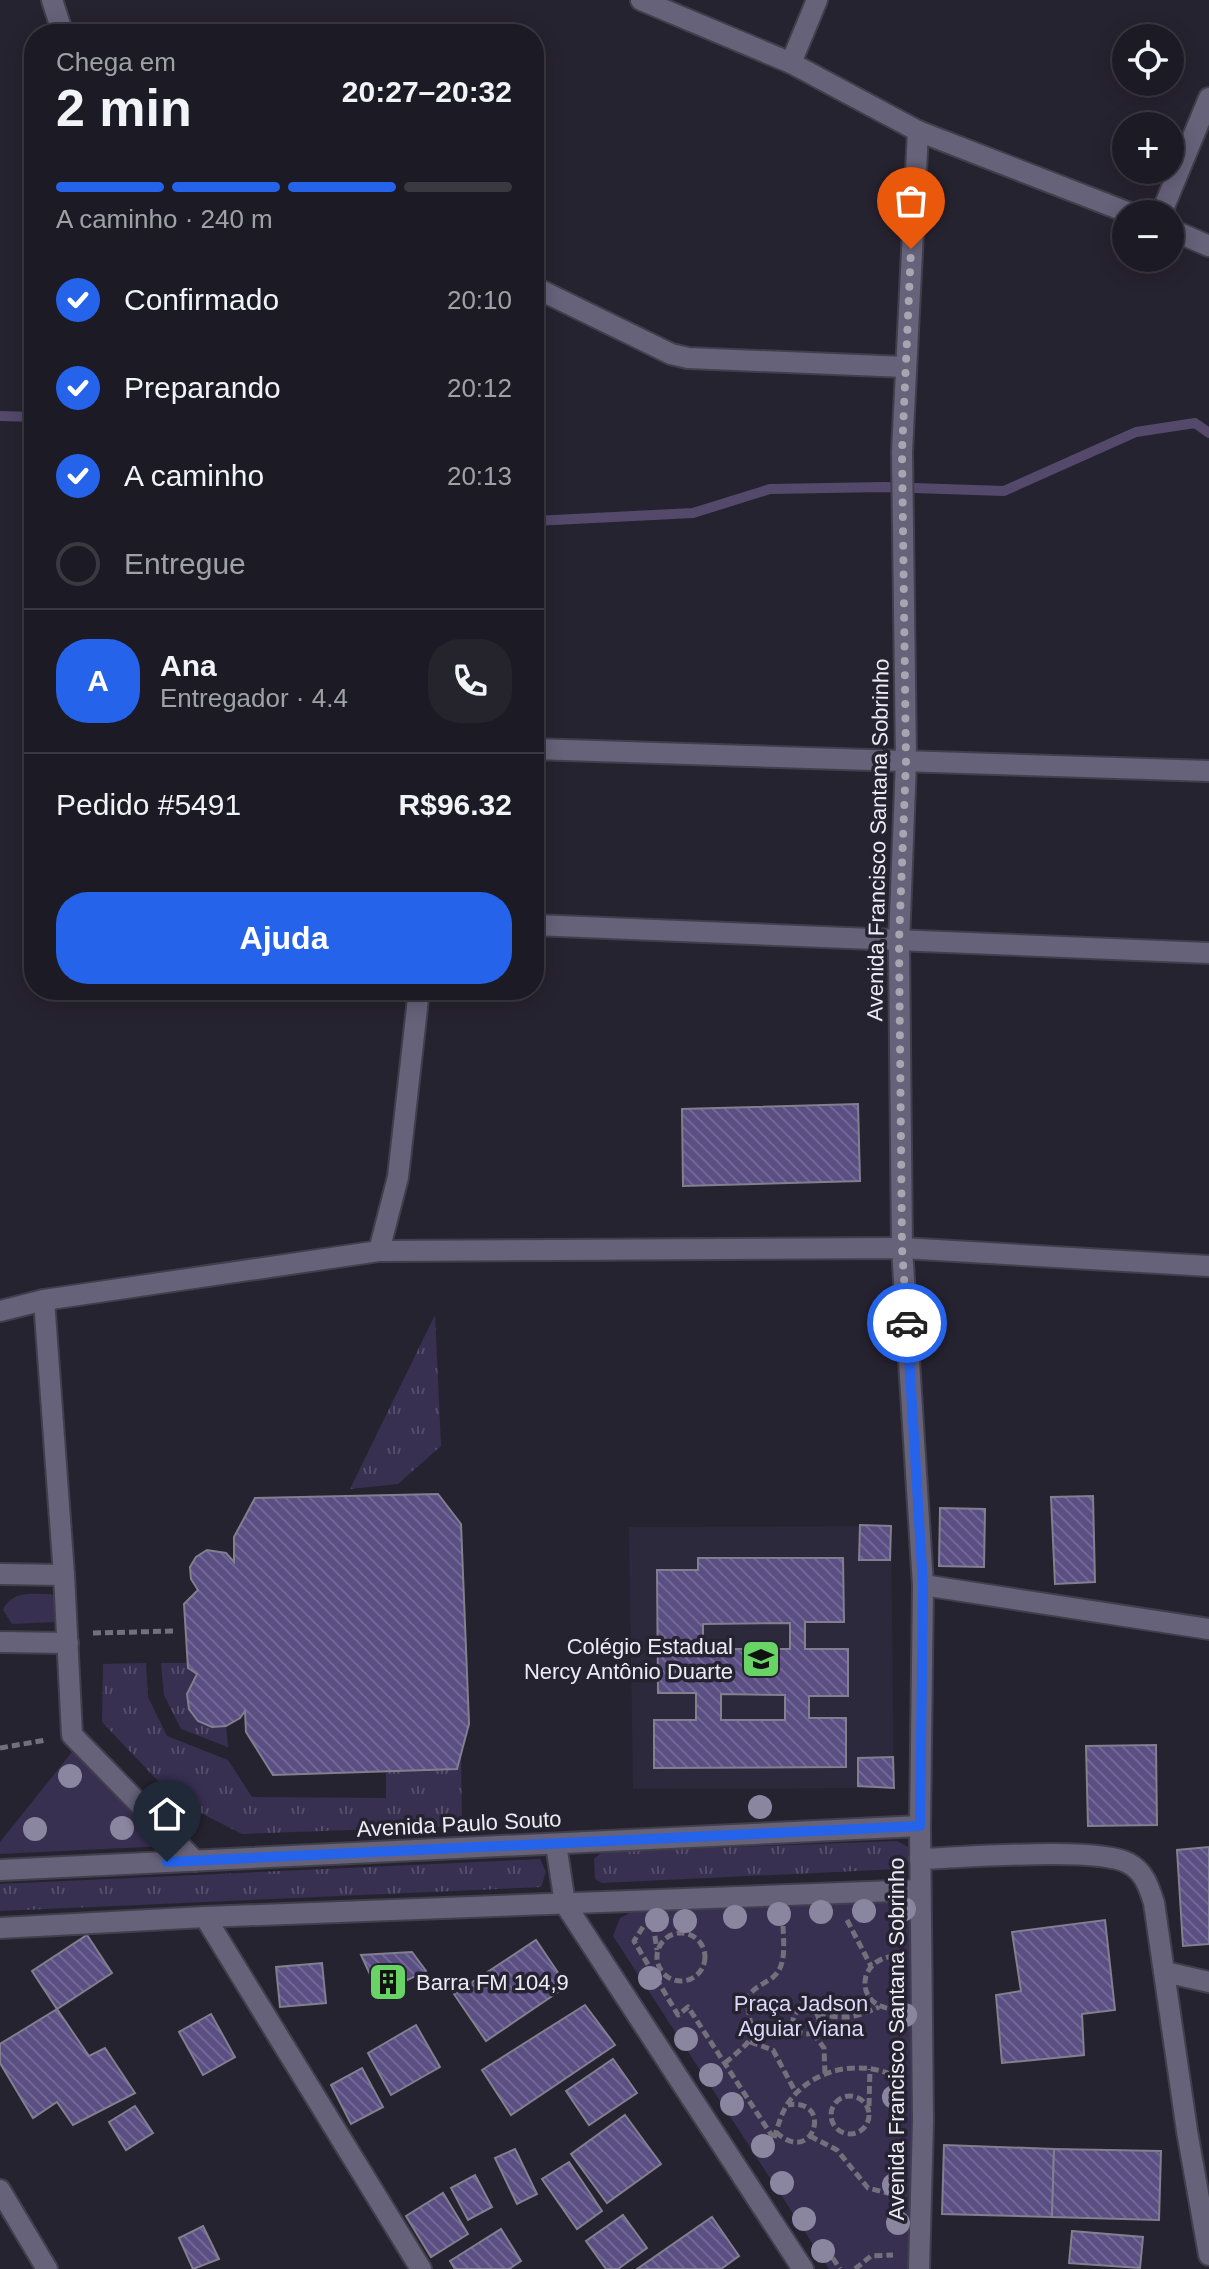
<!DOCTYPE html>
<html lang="pt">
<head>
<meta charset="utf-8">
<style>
	body { margin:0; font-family:Helvetica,sans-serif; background:#25232c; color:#f1f3f6; height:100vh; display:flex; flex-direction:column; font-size:30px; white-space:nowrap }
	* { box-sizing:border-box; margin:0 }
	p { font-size:26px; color:#a0a1a6 }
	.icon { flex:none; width:44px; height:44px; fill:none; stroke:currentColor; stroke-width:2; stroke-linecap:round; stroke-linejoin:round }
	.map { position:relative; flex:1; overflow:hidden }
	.drawer { position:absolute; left:24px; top:24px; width:520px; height:976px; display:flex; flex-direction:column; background:#1c1a24; border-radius:32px; box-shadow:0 4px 20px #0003,0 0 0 2px #3a3841 }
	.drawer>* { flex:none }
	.buttons { position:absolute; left:1112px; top:24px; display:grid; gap:16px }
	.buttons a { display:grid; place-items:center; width:72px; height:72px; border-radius:50%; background:#1c1a24; box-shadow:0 4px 20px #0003,0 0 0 2px #3a3841; font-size:40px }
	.pin { position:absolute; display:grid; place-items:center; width:68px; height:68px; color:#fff; margin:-82px -34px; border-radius:50% 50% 50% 0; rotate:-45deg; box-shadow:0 0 8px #0007 }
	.pin .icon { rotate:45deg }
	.courier { position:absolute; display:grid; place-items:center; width:80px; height:80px; margin:-40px; border:6px solid #2563eb; border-radius:50%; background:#fff; color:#222; box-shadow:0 2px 10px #0007 }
	.head em { font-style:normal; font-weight:700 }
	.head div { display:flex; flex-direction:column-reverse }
	.head { display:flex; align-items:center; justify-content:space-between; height:136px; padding:0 32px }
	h1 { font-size:52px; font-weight:700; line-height:60px }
	.bar { display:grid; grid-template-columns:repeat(4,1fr); gap:12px 8px; align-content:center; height:96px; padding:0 32px }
	.bar i { height:10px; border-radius:6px; background:#3a3841 }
	.bar .selected { background:#2563eb }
	.bar p { grid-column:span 4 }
	.line { display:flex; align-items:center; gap:20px; padding:0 32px; border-top:2px solid #3a3841 }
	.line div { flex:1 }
	.round { display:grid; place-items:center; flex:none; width:84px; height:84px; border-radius:32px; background:#25232c }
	ol { padding:0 32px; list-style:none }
	li { display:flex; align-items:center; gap:24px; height:88px }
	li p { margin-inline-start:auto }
	li .icon { padding:8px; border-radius:50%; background:#2563eb; color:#fff; stroke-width:4 }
	li:last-child { color:#a0a1a6 }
	li i { width:44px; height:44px; border:4px solid #3a3841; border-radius:50% }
	.button { display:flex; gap:16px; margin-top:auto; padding:16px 32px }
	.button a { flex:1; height:92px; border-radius:32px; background:#2563eb; color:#fff; font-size:32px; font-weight:700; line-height:92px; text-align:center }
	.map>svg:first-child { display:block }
	.built { fill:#2d293c }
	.grass { fill:url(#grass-tufts) }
	.green { fill:#373051 }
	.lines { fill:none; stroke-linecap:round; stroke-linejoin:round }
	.stream { stroke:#54486b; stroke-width:10 }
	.building { fill:url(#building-back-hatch); stroke:#827f8f; stroke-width:2; fill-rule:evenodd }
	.minor-casing { stroke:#423f4c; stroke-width:24 }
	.path { stroke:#72707b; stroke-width:5; stroke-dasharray:8 4; stroke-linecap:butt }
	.minor { stroke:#66627a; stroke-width:20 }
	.tree { fill:#8b869f }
	.done { stroke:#a7a6b0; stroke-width:8; stroke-dasharray:0 14.4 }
	.route { stroke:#2563eb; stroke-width:10 }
	.labels { text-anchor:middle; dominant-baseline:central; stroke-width:7; stroke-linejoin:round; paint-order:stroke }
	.street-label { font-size:22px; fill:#edecf5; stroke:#262330 }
	.poi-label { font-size:22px; fill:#edecf5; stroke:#262330; text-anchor:end }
	.park-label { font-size:22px; fill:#ddd7f9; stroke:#262330 }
</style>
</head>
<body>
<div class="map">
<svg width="1209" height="2269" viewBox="0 0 1209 2269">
	<defs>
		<pattern id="grass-tufts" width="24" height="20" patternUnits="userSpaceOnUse" patternTransform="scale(2)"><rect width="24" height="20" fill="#373051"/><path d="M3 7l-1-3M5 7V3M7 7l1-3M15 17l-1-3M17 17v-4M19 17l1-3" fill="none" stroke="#544e6b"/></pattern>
		<pattern id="building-back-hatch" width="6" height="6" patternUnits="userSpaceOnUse" patternTransform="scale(2)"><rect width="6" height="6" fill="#5a4e83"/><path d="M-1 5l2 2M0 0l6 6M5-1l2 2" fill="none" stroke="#726895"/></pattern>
	</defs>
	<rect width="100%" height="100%" fill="#262330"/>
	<!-- built -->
	<path class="built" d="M 891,1526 L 894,1788 L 633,1789 L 629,1527 Z"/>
	<!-- grass -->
	<g class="grass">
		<path d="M 435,1315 L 441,1446 L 398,1484 L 350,1489 Z"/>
		<path d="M 146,1663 L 148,1697 L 167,1736 L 228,1760 L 252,1797 L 386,1798 L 386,1771 L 461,1754 L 462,1826 L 242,1834 L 201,1813 L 160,1783 L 102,1722 L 103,1664 Z"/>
		<path d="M 161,1663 L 188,1663 L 188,1668 L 197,1674 C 176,1699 194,1731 226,1726 L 228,1747 L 181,1729 L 164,1695 Z"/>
		<path d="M 897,1841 L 908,1847 L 908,1861 L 899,1869 L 602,1883 L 595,1879 L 594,1859 L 602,1852 Z"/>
		<path d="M 540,1859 L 546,1872 L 541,1887 L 0,1911 L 0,1884 Z"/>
	</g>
	<!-- green -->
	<g class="green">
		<path d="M 51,1594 L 56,1597 L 57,1622 L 12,1624 L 3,1610 C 12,1590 32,1594 51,1594 Z"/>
		<path d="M 72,1752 L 167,1846 L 0,1854 L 0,1842 Z"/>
		<path d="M 914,1898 L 915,2269 L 829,2269 L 613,1936 L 620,1918 L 639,1908 Z"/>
	</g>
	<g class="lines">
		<!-- stream -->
		<g class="stream">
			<path d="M 0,416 L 34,417"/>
			<path d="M 534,521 L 693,513 L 770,489 L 884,487 L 1004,491 L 1136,432 L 1195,423 L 1209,433"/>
		</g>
	</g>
	<!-- building -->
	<g class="building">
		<path d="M 858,1104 L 860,1181 L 683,1186 L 682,1109 Z"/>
		<path d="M 438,1494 L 461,1524 L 469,1724 L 457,1769 L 273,1775 L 246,1732 L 245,1711 L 240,1718 L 226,1726 L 212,1727 L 198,1721 L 189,1709 L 187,1694 L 197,1674 L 188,1668 L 184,1604 L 198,1590 L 191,1579 L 190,1567 L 196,1557 L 207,1550 L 226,1553 L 234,1562 L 234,1537 L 255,1498 Z"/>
		<path d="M 1093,1496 L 1095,1582 L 1055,1584 L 1051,1497 Z"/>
		<path d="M 940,1508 L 985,1509 L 984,1567 L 939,1566 Z"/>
		<path d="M 860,1525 L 891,1526 L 890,1560 L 859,1560 Z"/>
		<path d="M 698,1558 L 843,1558 L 844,1622 L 805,1622 L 805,1649 L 848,1649 L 848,1696 L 809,1696 L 809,1718 L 846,1718 L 846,1767 L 654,1768 L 654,1720 L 696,1720 L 696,1693 L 658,1693 L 657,1570 L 698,1570 ZM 790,1623 L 790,1649 L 703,1649 L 703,1624 ZM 721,1694 L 785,1695 L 785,1720 L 721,1720 Z"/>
		<path d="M 1156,1745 L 1157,1825 L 1088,1826 L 1086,1746 Z"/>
		<path d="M 893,1757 L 894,1788 L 858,1786 L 858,1758 Z"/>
		<path d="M 1209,1847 L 1209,1944 L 1183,1946 L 1177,1850 Z"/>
		<path d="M 1105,1920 L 1115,2010 L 1082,2014 L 1084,2055 L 1002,2063 L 996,1995 L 1021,1991 L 1012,1932 Z"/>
		<path d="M 87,1935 L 112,1973 L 57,2009 L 32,1971 Z"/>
		<path d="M 536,1940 L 567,1986 L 486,2041 L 454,1994 Z"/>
		<path d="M 412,1952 L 426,1971 L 379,1994 L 361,1955 Z"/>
		<path d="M 322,1963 L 326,2003 L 280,2007 L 276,1967 Z"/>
		<path d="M 585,2005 L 615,2045 L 511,2115 L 482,2070 Z"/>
		<path d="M 57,2009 L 89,2056 L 105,2048 L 135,2093 L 73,2125 L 57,2102 L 33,2118 L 0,2063 L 0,2044 Z"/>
		<path d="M 211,2014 L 235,2057 L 203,2075 L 179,2032 Z"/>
		<path d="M 416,2025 L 440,2067 L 391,2095 L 368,2053 Z"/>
		<path d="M 613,2059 L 637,2093 L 589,2125 L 566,2091 Z"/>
		<path d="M 362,2068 L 383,2107 L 351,2124 L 331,2085 Z"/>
		<path d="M 135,2106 L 153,2133 L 126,2150 L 109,2122 Z"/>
		<path d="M 625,2115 L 661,2164 L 607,2203 L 571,2154 Z"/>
		<path d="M 944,2145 L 1054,2149 L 1052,2217 L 942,2214 Z"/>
		<path d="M 515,2149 L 537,2194 L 517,2204 L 495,2158 Z"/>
		<path d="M 1054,2149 L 1161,2151 L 1159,2220 L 1052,2217 Z"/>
		<path d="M 569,2162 L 602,2211 L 577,2229 L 542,2179 Z"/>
		<path d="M 475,2175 L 492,2207 L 468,2220 L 451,2188 Z"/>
		<path d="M 443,2193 L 468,2234 L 431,2257 L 406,2216 Z"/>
		<path d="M 623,2215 L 647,2248 L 618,2269 L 606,2269 L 586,2241 Z"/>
		<path d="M 712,2217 L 739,2256 L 721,2269 L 637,2269 Z"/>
		<path d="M 203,2226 L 219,2259 L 193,2269 L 179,2238 Z"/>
		<path d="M 501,2229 L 521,2261 L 509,2269 L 455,2269 L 450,2261 Z"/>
		<path d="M 1072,2231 L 1143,2237 L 1140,2268 L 1069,2263 Z"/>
	</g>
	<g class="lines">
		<defs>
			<g id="minor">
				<path d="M 52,0 L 63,34"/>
				<path d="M 641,0 L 791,63 L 918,131 L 1132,214"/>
				<path d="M 791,63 L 817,0"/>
				<path d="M 918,131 L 902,452 L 906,761 L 899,942 L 902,1248 L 923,1585 L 920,1826 L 923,2121 L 919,2269"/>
				<path d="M 1161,214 L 1209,98"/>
				<path d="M 1170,229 L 1209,246"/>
				<path d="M 534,287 L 671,354 L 688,358 L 905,367"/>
				<path d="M 534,749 L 1209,771"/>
				<path d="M 534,925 L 1209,953"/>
				<path d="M 379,1251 L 398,1177 L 419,990"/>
				<path d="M 44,1300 L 64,1575 L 72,1735 L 195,1861"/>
				<path d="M 0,1311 L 44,1300 L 379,1251 L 902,1248 L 1209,1266"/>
				<path d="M 0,1574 L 64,1575"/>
				<path d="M 923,1585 L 1209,1629"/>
				<path d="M 0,1642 L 68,1643"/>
				<path d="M 556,1844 L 565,1904 L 803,2269"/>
				<path d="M 920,1859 C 962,1858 1097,1846 1128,1863 C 1144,1871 1149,1887 1154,1903 L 1187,2131 L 1209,2255"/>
				<path d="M 0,1870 L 920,1826"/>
				<path d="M 205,1917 L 421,2269"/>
				<path d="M 0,1928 L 205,1917 L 920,1890"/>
				<path d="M 1165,1972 L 1209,1982"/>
				<path d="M 0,2190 L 47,2269"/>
			</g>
		</defs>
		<!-- minor casing -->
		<use href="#minor" class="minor-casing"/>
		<!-- path -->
		<g class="path">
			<path d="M 93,1633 L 176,1631"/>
			<path d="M 0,1748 L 46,1740"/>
			<path d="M 847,1920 L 871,1966"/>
			<path d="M 653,1924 L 657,1950"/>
			<path d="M 643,1927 L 634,1941 L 678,2015 L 688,2007 L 774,2139 L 760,2151 L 763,2154"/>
			<circle cx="681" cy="1957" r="24"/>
			<path d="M 894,1956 C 855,1960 855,2008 895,2009"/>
			<circle cx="806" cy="2021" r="13"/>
			<path d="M 818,2013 C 845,2020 854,2018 879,2007"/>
			<path d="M 813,2033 L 824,2048 L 825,2074"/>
			<path d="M 750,2042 L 773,2050 L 796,2093"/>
			<path d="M 725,2063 C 762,2032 751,2042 747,1998 C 754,1987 762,1985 772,1978 C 788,1966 783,1941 783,1923"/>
			<circle cx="850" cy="2115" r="19"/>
			<path d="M 869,2106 L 870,2069"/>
			<path d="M 776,2132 C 814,2168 834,2097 788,2105"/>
			<path d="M 810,2136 L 837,2150 L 868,2188 L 895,2195"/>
			<path d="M 774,2138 C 778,2126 781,2114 788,2103 C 812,2069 858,2059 895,2076"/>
			<path d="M 826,2248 L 840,2269"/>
			<path d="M 855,2269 L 871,2256 L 893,2255"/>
		</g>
		<!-- minor -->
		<use href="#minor" class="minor"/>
	</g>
	<!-- trees -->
	<g class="tree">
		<circle cx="70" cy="1776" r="12"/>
		<circle cx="760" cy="1807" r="12"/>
		<circle cx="122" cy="1828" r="12"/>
		<circle cx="35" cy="1829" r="12"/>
		<circle cx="904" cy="1909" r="12"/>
		<circle cx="864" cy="1911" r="12"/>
		<circle cx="821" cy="1912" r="12"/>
		<circle cx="779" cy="1914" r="12"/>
		<circle cx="735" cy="1917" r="12"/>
		<circle cx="657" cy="1920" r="12"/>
		<circle cx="685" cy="1921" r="12"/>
		<circle cx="650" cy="1978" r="12"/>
		<circle cx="905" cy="2015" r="12"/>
		<circle cx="686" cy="2039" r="12"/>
		<circle cx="711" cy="2075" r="12"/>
		<circle cx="894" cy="2097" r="12"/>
		<circle cx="732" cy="2104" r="12"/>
		<circle cx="763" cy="2146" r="12"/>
		<circle cx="782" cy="2183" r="12"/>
		<circle cx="894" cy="2185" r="12"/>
		<circle cx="804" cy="2219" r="12"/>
		<circle cx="898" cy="2223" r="12"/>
		<circle cx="823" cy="2251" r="12"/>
	</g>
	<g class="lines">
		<!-- done -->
		<path class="done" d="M 907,1323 L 902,1248 L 899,942 L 906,761 L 902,452 L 911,249"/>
		<!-- route -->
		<path class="route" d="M 167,1862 L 920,1826 L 923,1585 L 907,1323"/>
	</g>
	<!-- icons -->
	<defs>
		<symbol id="school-square" viewBox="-11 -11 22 22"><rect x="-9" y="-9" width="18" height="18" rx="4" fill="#68d465" stroke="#262330"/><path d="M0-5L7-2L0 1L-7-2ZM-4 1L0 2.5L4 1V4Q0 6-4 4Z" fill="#111"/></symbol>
		<symbol id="building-square" viewBox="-11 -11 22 22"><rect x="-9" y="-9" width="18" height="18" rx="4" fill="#68d465" stroke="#262330"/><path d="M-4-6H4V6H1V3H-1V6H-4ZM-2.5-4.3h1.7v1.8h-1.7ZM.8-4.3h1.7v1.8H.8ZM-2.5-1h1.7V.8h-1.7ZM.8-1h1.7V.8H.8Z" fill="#111"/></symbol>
	</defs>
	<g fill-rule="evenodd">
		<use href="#school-square" x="739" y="1637" width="44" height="44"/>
		<use href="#building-square" x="366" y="1960" width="44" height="44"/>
	</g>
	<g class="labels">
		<!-- street labels -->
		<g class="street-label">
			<text transform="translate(878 840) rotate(-89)">Avenida Francisco Santana Sobrinho</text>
			<text transform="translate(459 1824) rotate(-3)">Avenida Paulo Souto</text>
			<text transform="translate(896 2039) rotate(-90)">Avenida Francisco Santana Sobrinho</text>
		</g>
		<!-- poi labels -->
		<g class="poi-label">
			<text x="733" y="1646">Colégio Estadual<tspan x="733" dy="25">Nercy Antônio Duarte</tspan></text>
			<text x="416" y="1982" text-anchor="start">Barra FM 104,9</text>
		</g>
		<!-- park labels -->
		<g class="park-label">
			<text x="801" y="2003">Praça Jadson<tspan x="801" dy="25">Aguiar Viana</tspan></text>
		</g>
	</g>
</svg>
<div class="buttons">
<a><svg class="icon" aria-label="locate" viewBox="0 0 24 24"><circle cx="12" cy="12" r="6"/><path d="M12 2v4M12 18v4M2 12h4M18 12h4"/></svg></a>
<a>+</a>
<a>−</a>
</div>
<div class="pin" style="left:911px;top:249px;background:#ea580c"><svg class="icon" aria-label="bag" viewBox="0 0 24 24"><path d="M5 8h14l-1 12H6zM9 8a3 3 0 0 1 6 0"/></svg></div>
<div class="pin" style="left:167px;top:1862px;background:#1f2937"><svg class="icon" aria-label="home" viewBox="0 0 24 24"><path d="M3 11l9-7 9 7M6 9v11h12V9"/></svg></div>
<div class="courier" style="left:907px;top:1323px"><svg class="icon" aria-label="car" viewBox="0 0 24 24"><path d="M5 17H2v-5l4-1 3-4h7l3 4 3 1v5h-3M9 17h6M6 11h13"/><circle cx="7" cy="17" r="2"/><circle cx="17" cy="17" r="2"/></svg></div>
<section class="drawer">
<div class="head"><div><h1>2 min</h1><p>Chega em</p></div><em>20:27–20:32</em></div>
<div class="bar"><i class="selected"></i><i class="selected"></i><i class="selected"></i><i></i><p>A caminho · 240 m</p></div>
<ol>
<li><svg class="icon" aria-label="check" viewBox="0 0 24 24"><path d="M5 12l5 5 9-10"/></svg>Confirmado<p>20:10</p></li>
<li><svg class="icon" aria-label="check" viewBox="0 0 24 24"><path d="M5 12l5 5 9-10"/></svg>Preparando<p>20:12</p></li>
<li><svg class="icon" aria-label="check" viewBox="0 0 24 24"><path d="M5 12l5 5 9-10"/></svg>A caminho<p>20:13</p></li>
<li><i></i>Entregue</li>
</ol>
<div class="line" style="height:144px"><b class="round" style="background:#2563eb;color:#fff">A</b><div><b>Ana</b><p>Entregador · 4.4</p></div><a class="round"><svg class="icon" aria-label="phone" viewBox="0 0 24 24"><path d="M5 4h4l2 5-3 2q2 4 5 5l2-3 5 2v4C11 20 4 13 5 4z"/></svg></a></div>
<div class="line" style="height:104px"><div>Pedido #5491</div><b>R$96.32</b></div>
<div class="button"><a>Ajuda</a></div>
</section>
</div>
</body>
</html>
